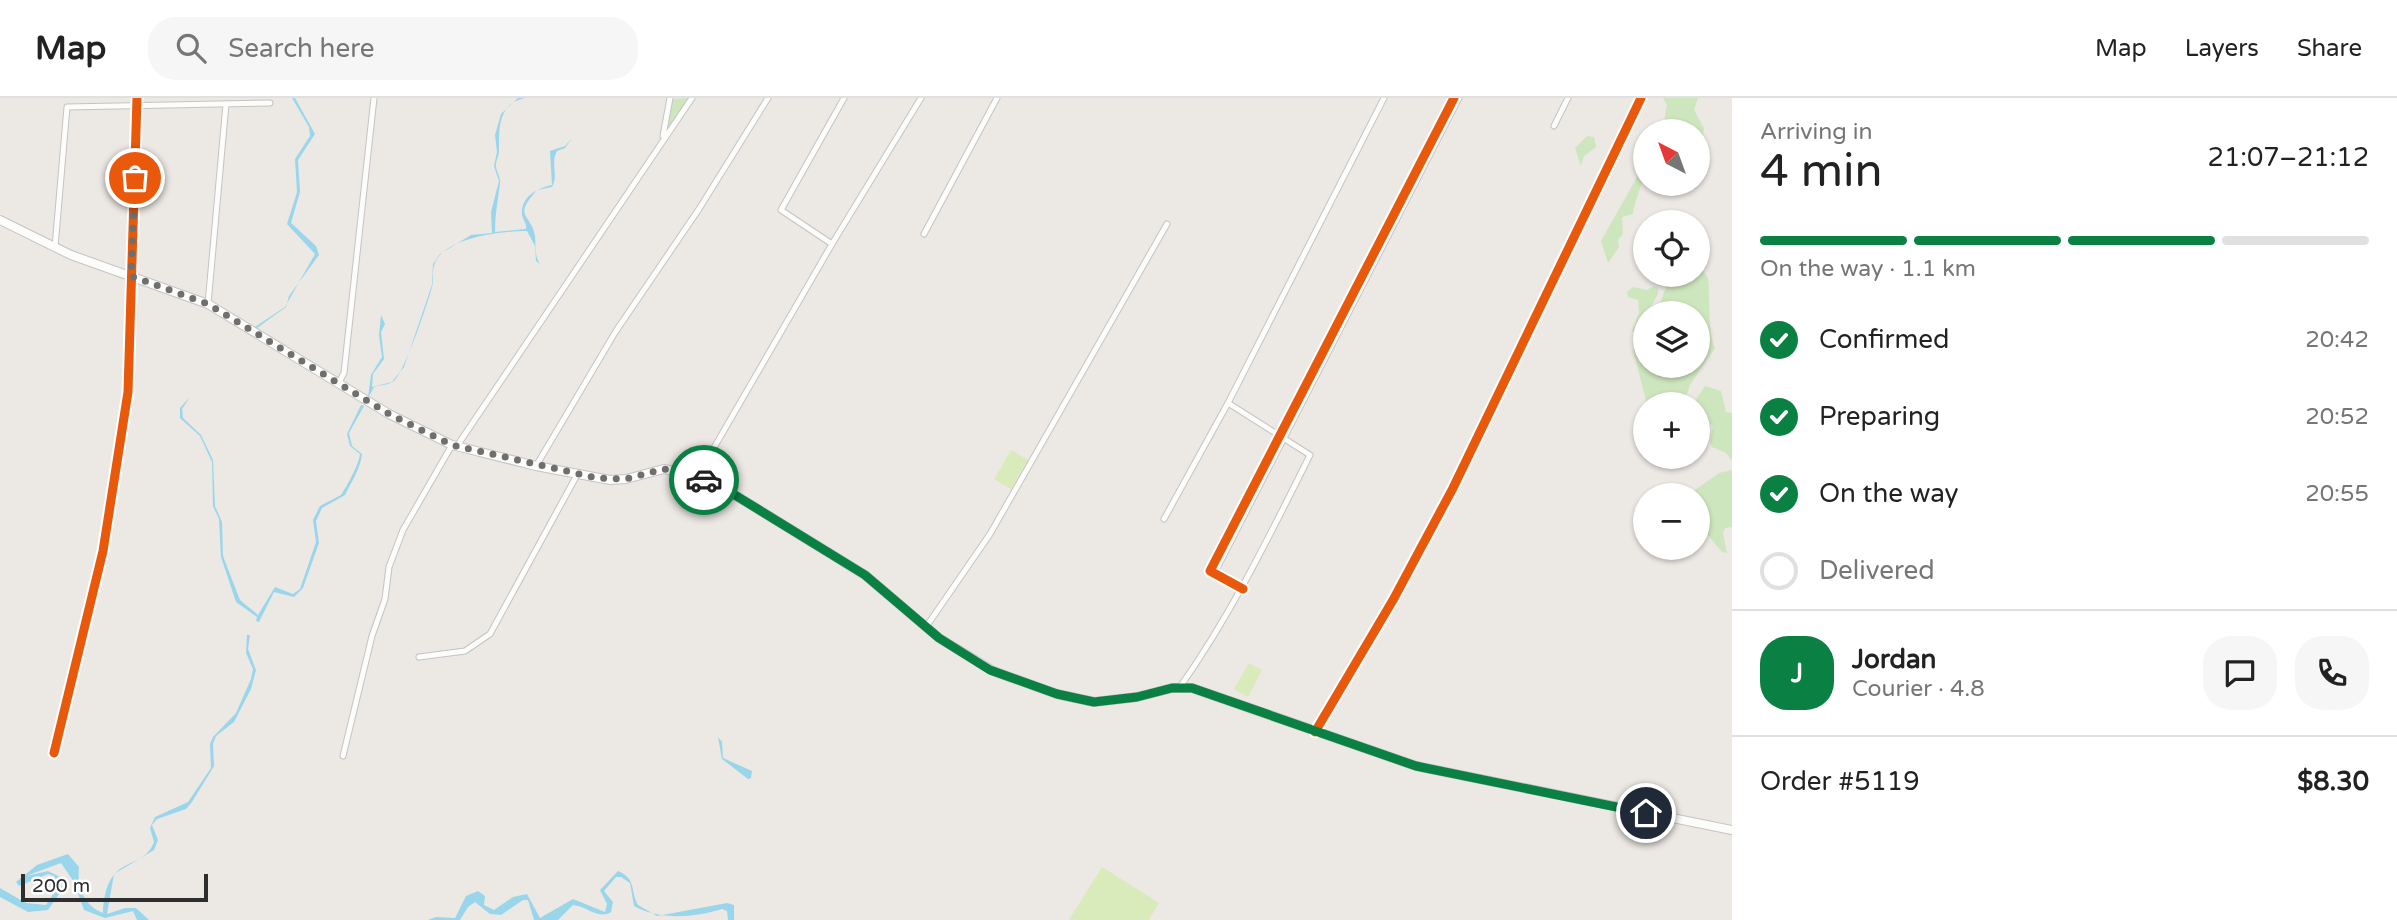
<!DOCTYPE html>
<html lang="en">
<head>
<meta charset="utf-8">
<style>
	body { margin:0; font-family:"Varela Round",sans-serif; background:#f6f6f6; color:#222; height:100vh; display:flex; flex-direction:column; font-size:26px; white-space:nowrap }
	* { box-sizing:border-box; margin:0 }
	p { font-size:23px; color:#767676 }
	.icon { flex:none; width:38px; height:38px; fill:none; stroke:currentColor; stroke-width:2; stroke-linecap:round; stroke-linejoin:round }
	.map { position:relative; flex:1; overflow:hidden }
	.details { display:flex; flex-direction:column; background:#fff; width:665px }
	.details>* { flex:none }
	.needle { width:46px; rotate:319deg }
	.controls { position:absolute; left:1633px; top:21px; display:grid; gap:14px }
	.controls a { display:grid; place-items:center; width:77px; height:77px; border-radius:50%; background:#fff; box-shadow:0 2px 5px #0004; font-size:35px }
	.scale { position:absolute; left:21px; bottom:18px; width:187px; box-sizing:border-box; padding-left:7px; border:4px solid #2e2e2e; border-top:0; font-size:19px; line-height:24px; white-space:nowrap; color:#2e2e2e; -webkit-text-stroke:5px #fff; paint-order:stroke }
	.pin { position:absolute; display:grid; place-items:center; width:60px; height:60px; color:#fff; margin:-30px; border:4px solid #fff; border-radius:50%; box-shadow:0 2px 7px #0007 }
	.courier { position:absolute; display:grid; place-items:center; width:70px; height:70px; margin:-35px; border:5px solid #0b8043; border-radius:50%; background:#fff; color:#222; box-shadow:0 2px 9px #0007 }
	.overview em { font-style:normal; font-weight:600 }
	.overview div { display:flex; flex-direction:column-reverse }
	.overview { display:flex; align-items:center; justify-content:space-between; height:119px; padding:0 28px }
	h1 { font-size:46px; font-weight:600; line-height:52px }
	.bar { display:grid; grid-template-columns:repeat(4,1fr); gap:10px 7px; align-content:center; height:84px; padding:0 28px }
	.bar i { height:9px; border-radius:5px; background:#e0e0e0 }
	.bar .selected { background:#0b8043 }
	.bar p { grid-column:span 4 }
	.line { display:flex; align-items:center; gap:18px; padding:0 28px; border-top:2px solid #e0e0e0 }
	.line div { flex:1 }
	.round { display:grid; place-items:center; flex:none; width:74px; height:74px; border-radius:28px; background:#f6f6f6 }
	ol { padding:0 28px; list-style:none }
	li { display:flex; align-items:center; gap:21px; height:77px }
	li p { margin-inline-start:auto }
	li .icon { padding:7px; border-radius:50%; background:#0b8043; color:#fff; stroke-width:4 }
	li:last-child { color:#767676 }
	li i { width:38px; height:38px; border:4px solid #e0e0e0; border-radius:50% }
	header { display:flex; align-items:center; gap:42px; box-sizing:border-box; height:98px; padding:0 35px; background:#fff; border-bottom:2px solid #e0e0e0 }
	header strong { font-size:33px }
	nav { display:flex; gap:38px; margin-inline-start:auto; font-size:24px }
	.search { width:490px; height:63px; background:#f6f6f6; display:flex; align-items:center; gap:18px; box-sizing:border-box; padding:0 24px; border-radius:28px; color:#767676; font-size:26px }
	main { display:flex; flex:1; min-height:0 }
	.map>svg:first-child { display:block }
	.green { fill:#cee6be }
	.pitch { fill:#d9eabb }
	.water { fill:#99d6ec }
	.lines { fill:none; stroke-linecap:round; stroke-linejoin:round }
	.minor-casing { stroke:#c5c4c5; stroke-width:7 }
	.secondary-casing { stroke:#c5c4c5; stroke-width:10 }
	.minor { stroke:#fcfcfb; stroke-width:5 }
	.secondary { stroke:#fcfcfb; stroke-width:8 }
	.cycleway-casing { stroke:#fff; stroke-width:13 }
	.cycleway { stroke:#e8590c; stroke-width:9 }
	.done { stroke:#706f6e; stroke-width:7; stroke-dasharray:0 12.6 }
	.route { stroke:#0b8043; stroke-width:9 }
</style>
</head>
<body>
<header>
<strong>Map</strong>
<div class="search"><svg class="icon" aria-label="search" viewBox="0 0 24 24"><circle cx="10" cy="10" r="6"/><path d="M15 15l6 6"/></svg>Search here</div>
<nav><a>Map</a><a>Layers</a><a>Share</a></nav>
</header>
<main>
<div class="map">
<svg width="1732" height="822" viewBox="0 0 1732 822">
	<rect width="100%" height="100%" fill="#ece8e4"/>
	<!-- green -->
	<g class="green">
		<path d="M 689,0 L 669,29 L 668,30 L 673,1 Z"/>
		<path d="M 1663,0 L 1698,0 L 1694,12 L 1704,30 L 1703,40 L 1698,45 L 1698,33 L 1662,33 L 1667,7 Z"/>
		<path d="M 1587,38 L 1594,39 L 1596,49 L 1584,58 L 1581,68 L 1575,50 Z"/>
		<path d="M 1645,65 C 1645,85 1635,98 1633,116 L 1622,119 L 1623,136 L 1618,142 L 1619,149 L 1608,165 L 1601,143 Z"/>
		<path d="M 1698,167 L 1708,180 C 1710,196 1708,238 1715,250 L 1690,287 L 1684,306 L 1647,306 L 1633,252 L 1645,235 L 1645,268 L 1698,268 L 1698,215 L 1657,215 L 1670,177 L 1698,177 Z"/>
		<path d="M 1654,188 L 1658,190 L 1658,196 L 1635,236 L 1632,233 L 1639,215 L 1638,202 L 1628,199 L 1627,194 L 1633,189 L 1647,192 Z"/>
		<path d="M 1705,288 L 1721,293 L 1726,314 L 1732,315 L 1732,363 L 1726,355 L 1712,349 L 1710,344 L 1713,328 L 1709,325 L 1698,333 L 1698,306 L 1693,306 Z"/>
		<path d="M 1732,372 L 1732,429 L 1725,430 L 1723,435 L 1727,455 L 1722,454 L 1706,435 L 1703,415 L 1698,411 L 1698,397 L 1688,397 L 1719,375 Z"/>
	</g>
	<!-- pitch -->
	<g class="pitch">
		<path d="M 1011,352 L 1028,362 L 1011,391 L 994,381 Z"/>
		<path d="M 1249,565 L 1262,572 L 1248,599 L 1234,591 Z"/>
		<path d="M 1102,769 L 1159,805 L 1149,822 L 1069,822 Z"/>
	</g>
	<!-- water -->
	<g class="water">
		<path d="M 292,0 L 295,0 L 315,36 L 298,62 L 300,94 L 291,125 L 316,148 L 319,157 L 289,198 L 286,209 L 257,230 L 255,229 L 285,209 L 315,156 L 287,126 L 297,94 L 295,61 L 310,38 L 309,29 Z"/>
		<path d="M 518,0 L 525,0 C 497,6 499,32 499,53 C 499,59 495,64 496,69 C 497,75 501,80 500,85 C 498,102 495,116 495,134 L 526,131 C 527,125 523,123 522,116 C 521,98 538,90 552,87 L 550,53 L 565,48 L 572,40 L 565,50 L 557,53 C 550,65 559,76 552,89 L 537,92 C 512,120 531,115 535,138 C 536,148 534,157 540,166 L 536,163 L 535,148 L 527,133 C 504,133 441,139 434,168 C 432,174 434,182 432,189 C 428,205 404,275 394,283 C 389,287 380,287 374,289 L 368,300 L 371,277 L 382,259 L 379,237 L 381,217 L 385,226 L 381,234 L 384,261 L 373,276 L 372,289 L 392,284 L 404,269 L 432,187 L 433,166 L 440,156 L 471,137 L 492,135 L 491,114 L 499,83 L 494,68 L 497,54 L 495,37 L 501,16 Z"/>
		<path d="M 190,299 L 182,311 L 183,320 L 201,337 L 213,362 L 215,408 L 222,424 L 223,458 L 240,502 L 258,517 L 275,489 L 293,496 L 300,491 L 316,444 L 313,422 L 320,408 L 341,397 C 347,388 359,366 360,356 L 350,348 L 347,336 L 361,307 L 364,308 L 349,335 L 352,348 L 362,356 C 361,369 351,385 345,397 L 322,410 L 316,423 L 319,445 L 303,490 L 294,499 L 274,494 L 259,524 L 256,523 L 257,519 L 236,504 L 221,459 L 219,421 L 213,408 L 212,364 L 200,338 L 180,320 L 180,310 Z"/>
		<path d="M 247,537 L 250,537 L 248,551 L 256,572 L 251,591 L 234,624 L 216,638 L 213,646 L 214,668 L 192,704 L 186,711 L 157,721 L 152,727 L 158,742 L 154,752 L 114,776 L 107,816 L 125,810 L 136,810 L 149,822 L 137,822 L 133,813 L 105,820 L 84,812 L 74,784 L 61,765 L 26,778 L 48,773 L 60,779 L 62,792 L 48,812 L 28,814 L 0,799 L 0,790 L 26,805 L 46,807 L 58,789 L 54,778 L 48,776 L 19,788 L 16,784 L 37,767 L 68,756 L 79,769 C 77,789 83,807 103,815 C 106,753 142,775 154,744 L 150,730 L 155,719 L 188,704 L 211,670 L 210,646 L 213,639 L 236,615 L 251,581 L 253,571 L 246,555 Z"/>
		<path d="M 718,639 L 722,644 L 723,660 L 752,673 L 751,680 L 748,681 L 722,661 Z"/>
		<path d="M 618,773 C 637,781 630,793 638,807 L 657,818 L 727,805 L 734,807 L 734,822 L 728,822 L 727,813 L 722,811 C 693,820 658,822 634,808 L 630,785 L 621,779 L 616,779 L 604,793 L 613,804 L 611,814 C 597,822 587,808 573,807 L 558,822 L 534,822 L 528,802 L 523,802 L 501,817 L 490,816 L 475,804 L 468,809 L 460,822 L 428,822 L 436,819 L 455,820 L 466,798 L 478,793 L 485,798 L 484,807 L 494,812 L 513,799 L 527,796 L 540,820 L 573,801 L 605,814 L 607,806 L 600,792 Z"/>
	</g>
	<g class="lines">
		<defs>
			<g id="minor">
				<path d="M 1554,28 L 1568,0"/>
				<path d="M 663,38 L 670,0"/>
				<path d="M 924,136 L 997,0"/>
				<path d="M 832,146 L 781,112 L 844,0"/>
				<path d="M 55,149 L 67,9 L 270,5"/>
				<path d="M 208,206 L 226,6"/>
				<path d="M 338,286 L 344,275 L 374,0"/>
				<path d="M 457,348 L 692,0"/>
				<path d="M 536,368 L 616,233 L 699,111 L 768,0"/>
				<path d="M 697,379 L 832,146 L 921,0"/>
				<path d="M 1164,421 L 1228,305 L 1384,0"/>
				<path d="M 1214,476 L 1459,0"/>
				<path d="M 1243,491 L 1210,473 L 1454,0"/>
				<path d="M 926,529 L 990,436 L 1167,126"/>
				<path d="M 419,559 L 465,553 L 490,536 L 577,377"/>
				<path d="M 1180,589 C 1232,515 1270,437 1310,357 L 1228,305"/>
				<path d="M 1315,634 L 1393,502 L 1453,390 L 1641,0"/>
				<path d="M 54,655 L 103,453 L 128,294 L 137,0"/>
				<path d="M 343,658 L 372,538 L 385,501 L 389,469 L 403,432 L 452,347"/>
			</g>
			<path id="secondary" d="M 0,122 L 71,157 L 208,206 L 389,316 L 452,347 L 536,368 L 610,382 L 626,381 L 664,371 L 674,373 L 730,394 L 865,477 L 939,540 L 993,573 L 1057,596 L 1094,604 L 1137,599 L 1172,590 L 1192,590 L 1416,668 L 1732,732"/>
		</defs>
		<!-- minor casing -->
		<use href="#minor" class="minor-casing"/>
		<!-- secondary casing -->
		<use href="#secondary" class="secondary-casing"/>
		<!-- minor -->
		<use href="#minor" class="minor"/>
		<!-- secondary -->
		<use href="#secondary" class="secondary"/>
		<defs>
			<g id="cycleway">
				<path d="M 1243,491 L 1210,473 L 1454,0"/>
				<path d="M 1315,634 L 1393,502 L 1453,390 L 1641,0"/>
				<path d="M 54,655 L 103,453 L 128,294 L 137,0"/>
			</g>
		</defs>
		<!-- cycleway casing -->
		<use href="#cycleway" class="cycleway-casing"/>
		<!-- cycleway -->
		<use href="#cycleway" class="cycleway"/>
	</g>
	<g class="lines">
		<!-- done -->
		<path class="done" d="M 135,80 L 131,178 L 208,206 L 389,316 L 452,347 L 597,380 L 626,381 L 664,371 L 704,382"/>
		<!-- route -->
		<path class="route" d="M 704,382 L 730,394 L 865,477 L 939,540 L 990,572 L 1057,596 L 1094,604 L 1137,599 L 1172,590 L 1192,590 L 1416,668 L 1646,715"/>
	</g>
</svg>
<div class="controls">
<a><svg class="needle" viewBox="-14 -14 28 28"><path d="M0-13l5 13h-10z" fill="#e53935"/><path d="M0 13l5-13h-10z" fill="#767676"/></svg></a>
<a><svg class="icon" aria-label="locate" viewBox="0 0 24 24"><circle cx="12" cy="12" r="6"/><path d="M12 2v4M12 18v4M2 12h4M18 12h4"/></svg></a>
<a><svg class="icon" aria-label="layers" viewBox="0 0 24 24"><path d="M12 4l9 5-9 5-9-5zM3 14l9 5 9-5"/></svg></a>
<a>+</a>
<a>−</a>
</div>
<div class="scale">200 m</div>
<div class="pin" style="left:135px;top:80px;background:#ea580c"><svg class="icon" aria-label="bag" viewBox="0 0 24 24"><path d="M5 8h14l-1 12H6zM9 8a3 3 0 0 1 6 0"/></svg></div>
<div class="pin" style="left:1646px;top:715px;background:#1f2937"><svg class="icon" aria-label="home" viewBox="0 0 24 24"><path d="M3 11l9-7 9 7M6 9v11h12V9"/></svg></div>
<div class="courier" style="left:704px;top:382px"><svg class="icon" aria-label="car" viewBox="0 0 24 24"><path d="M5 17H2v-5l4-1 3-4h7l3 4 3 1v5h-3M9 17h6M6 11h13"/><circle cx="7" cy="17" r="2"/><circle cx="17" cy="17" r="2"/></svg></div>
</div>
<section class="details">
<div class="overview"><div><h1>4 min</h1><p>Arriving in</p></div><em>21:07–21:12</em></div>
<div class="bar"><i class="selected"></i><i class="selected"></i><i class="selected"></i><i></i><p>On the way · 1.1 km</p></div>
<ol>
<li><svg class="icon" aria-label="check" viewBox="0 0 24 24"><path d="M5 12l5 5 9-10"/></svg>Confirmed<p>20:42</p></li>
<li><svg class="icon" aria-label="check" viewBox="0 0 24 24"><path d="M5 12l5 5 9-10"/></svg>Preparing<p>20:52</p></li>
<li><svg class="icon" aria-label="check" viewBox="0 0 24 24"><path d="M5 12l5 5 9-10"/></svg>On the way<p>20:55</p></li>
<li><i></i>Delivered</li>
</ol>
<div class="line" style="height:126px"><b class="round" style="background:#0b8043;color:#fff">J</b><div><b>Jordan</b><p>Courier · 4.8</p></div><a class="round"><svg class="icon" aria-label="chat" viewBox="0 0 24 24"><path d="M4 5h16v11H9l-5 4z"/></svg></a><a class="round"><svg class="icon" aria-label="phone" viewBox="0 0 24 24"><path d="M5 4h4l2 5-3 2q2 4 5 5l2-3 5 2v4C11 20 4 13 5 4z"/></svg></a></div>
<div class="line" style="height:91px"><div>Order #5119</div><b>$8.30</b></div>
</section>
</main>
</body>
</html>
